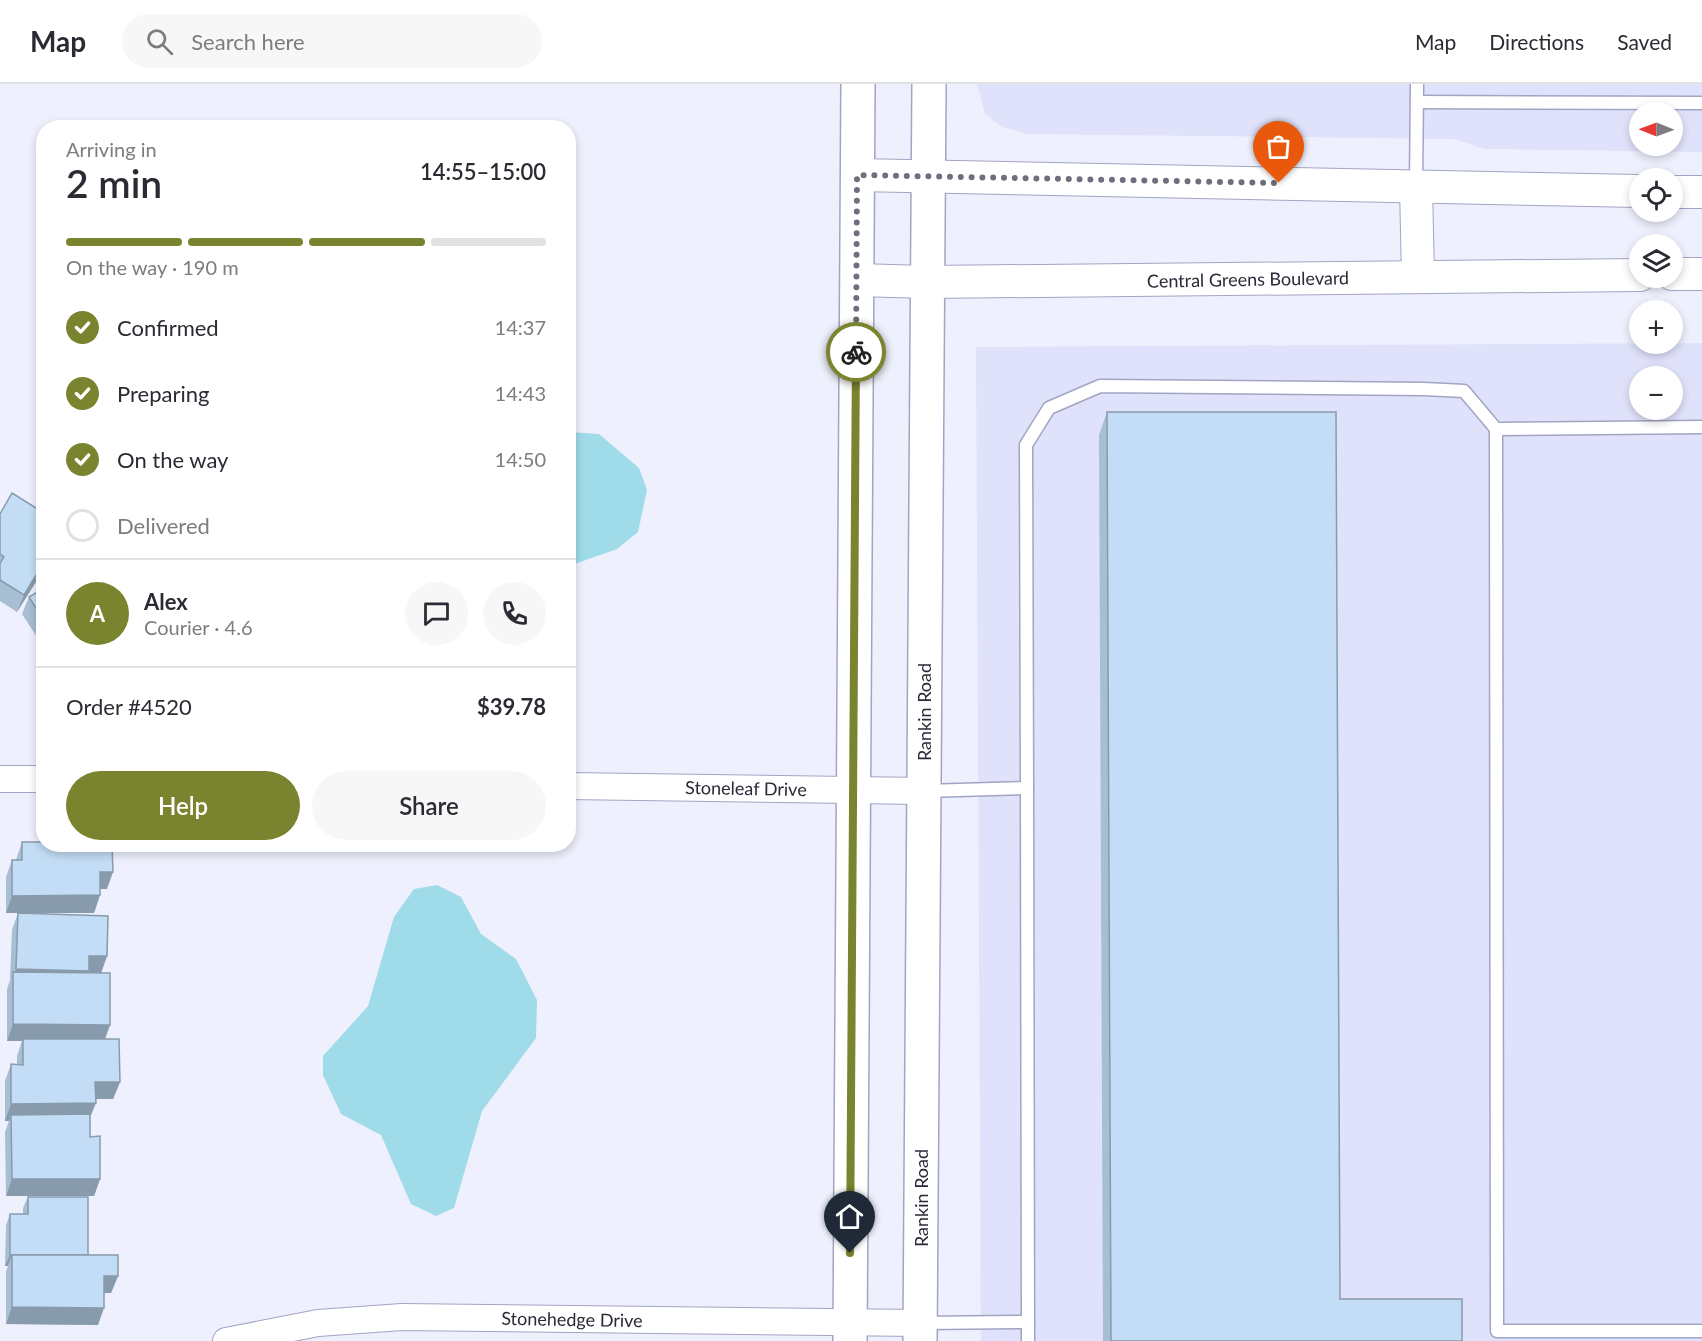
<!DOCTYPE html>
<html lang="en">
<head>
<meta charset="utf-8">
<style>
	body { margin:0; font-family:Lato,sans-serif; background:#f7f7f7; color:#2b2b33; height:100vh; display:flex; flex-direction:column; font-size:22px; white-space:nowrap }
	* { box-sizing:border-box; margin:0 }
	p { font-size:20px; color:#7c7c81 }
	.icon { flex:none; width:33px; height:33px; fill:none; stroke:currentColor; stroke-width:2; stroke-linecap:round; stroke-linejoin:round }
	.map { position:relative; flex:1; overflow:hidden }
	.details { position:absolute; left:36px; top:36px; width:540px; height:732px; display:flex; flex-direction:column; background:#fff; border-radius:24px; box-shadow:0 3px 9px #0003 }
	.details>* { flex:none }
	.needle { width:39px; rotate:271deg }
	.tools { position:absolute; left:1629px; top:18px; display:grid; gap:12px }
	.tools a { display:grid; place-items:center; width:54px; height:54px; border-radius:50%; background:#fff; box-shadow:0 3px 9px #0003; font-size:30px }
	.pin { position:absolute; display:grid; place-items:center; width:51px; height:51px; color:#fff; margin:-62px -26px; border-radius:50% 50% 50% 0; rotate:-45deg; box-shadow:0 0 6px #0007 }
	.pin .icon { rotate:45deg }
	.courier { position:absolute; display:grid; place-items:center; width:60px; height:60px; margin:-30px; border:4px solid #7a832e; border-radius:50%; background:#fff; color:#222; box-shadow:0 2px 8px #0007 }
	.summary em { font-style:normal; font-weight:600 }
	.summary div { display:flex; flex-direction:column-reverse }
	.summary { display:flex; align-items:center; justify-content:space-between; height:102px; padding:0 30px }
	h1 { font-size:39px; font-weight:600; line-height:45px }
	.bar { display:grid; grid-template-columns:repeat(4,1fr); gap:9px 6px; align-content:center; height:72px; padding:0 30px }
	.bar i { height:8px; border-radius:4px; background:#e1e1e2 }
	.bar .current { background:#7a832e }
	.bar p { grid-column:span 4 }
	.line { display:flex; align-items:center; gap:15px; padding:0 30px; border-top:2px solid #e1e1e2 }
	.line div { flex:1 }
	.round { display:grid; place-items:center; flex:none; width:63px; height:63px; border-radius:32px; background:#f7f7f7 }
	ol { padding:0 30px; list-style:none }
	li { display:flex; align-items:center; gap:18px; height:66px }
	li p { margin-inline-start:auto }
	li .icon { padding:6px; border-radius:50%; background:#7a832e; color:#fff; stroke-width:4 }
	li:last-child { color:#7c7c81 }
	li i { width:33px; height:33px; border:3px solid #e1e1e2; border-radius:50% }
	.cta { display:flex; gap:12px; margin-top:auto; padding:12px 30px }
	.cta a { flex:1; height:69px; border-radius:36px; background:#7a832e; color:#fff; font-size:24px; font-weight:600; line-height:69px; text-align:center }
	.cta a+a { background:#f7f7f7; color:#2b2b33 }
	header { display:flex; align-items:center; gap:36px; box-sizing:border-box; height:84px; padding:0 30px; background:#fff; border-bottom:2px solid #e1e1e2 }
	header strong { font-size:28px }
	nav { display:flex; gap:33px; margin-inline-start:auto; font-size:21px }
	.search { width:420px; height:54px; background:#f7f7f7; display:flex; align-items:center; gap:15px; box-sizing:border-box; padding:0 21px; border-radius:33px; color:#7c7c81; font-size:22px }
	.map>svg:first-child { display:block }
	.built { fill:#dfe2fa; fill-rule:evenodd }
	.water { fill:#9fdbe8 }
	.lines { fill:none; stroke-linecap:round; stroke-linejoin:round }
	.service-casing { stroke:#a1a5c3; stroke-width:15 }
	.minor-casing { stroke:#a1a5c3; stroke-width:28 }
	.tertiary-casing { stroke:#a1a5c3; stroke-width:34 }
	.secondary-casing { stroke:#a1a5c3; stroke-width:36 }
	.service { stroke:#fff; stroke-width:12 }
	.minor { stroke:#fff; stroke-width:26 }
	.tertiary { stroke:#fff; stroke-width:32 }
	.secondary { stroke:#fff; stroke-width:33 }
	.wall { fill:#a7bed3 }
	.shaded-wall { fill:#889bac }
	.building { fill:#c2ddf5; stroke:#889bac; stroke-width:1.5 }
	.done { stroke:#6d6f7c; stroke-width:6; stroke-dasharray:0 10.8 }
	.route { stroke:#7a832e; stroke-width:8 }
	.labels { text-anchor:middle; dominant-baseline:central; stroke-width:4.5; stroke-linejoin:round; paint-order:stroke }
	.street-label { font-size:18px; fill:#282a36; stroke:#fefefe }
</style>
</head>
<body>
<header>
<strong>Map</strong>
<div class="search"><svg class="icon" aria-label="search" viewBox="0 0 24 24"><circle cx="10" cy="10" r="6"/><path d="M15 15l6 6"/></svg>Search here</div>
<nav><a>Map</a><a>Directions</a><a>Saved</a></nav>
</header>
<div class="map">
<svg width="1702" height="1257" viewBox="0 0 1702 1257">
	<rect width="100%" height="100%" fill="#eef0fd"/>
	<!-- built -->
	<g class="built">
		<path d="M 977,0 L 1702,0 L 1702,68 L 1485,65 L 1454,55 L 1028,50 L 1002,43 L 985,30 ZM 1640,28 L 1672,28 L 1672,62 L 1640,62 Z"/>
		<path d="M 1702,259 L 1702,1257 L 981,1257 L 976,263 ZM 1640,292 L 1672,292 L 1672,326 L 1640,326 Z"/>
	</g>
	<!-- water -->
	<g class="water">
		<path d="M 569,348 L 599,350 L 639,384 L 647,406 L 638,448 L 617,465 L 569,482 Z"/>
		<path d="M 437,801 L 461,813 L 481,850 L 516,875 L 537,916 L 536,954 L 482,1027 L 454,1124 L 436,1132 L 411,1120 L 381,1051 L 341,1030 L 323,991 L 323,972 L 368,922 L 394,833 L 414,805 Z"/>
	</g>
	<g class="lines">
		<defs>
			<g id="service">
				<path d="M 1417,18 L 1702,19"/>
				<path d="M 1416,101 L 1417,0"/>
				<path d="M 1496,345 L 1497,1247 L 1702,1247"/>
				<path d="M 1027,704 L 1026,361 L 1049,324 L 1100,302 L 1424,305 L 1464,307 L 1496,345 L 1702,343"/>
				<path d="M 925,707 L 1027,704 L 1028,1257"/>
				<path d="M 921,1239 L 1028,1238"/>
			</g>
			<g id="minor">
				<path d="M 0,695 L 44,695"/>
				<path d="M 568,702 L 923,707"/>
				<path d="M 226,1257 L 318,1239 L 402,1233 L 920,1239"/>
			</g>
			<g id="tertiary">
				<path d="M 857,91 L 1640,107"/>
				<path d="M 1416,102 L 1418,193"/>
				<path d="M 1672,108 L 1702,108"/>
				<path d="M 1672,190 L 1702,190"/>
				<path d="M 857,196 L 927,198 L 1640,191"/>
			</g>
			<g id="secondary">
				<path d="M 850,1257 L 858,0"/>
				<path d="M 920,1257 L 929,0"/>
			</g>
		</defs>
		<!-- service casing -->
		<use href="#service" class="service-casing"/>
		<!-- minor casing -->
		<use href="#minor" class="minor-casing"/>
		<!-- tertiary casing -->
		<use href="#tertiary" class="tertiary-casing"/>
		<!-- secondary casing -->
		<use href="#secondary" class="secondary-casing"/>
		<!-- service -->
		<use href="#service" class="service"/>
		<!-- minor -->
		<use href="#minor" class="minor"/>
		<!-- tertiary -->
		<use href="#tertiary" class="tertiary"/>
		<!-- secondary -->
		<use href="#secondary" class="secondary"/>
	</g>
	<!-- wall -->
	<g class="wall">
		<path d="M 1107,328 L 1340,1215 L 1462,1257 L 1103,1257 L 1099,351 Z"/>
		<path d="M 0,430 L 44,485 L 17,528 L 0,517 Z"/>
		<path d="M 44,504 L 44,564 L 22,530 L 29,513 Z"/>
		<path d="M 22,758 L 107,805 L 100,805 L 100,811 L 94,829 L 6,829 L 6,793 L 12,776 L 16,776 Z"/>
		<path d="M 18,829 L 107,872 L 101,889 L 105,955 L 120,998 L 113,1015 L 96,1015 L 90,1034 L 90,1053 L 100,1095 L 94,1112 L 6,1112 L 5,1048 L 9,1037 L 5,1037 L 5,997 L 11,980 L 17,980 L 17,972 L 22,957 L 7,957 L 7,905 L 10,896 L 12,846 Z"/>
		<path d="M 28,1113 L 88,1171 L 118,1192 L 111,1209 L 104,1209 L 98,1241 L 6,1240 L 6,1188 L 8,1182 L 5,1182 L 6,1141 L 10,1130 L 23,1130 L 23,1124 Z"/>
	</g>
	<!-- shaded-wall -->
	<g class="shaded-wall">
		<path d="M 44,478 L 44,485 L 17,528 L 24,511 Z"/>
		<path d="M 100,788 L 113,788 L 107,805 L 93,805 Z"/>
		<path d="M 100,811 L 94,829 L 6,829 L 12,812 Z"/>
		<path d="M 89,872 L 107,872 L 101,889 L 13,894 L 16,885 Z"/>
		<path d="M 13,940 L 110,941 L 104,958 L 23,955 L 22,957 L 7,957 Z"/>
		<path d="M 95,998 L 120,998 L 113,1015 L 89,1015 Z"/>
		<path d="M 96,1019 L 89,1036 L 11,1031 L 9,1037 L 5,1037 L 11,1020 Z"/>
		<path d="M 12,1095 L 100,1095 L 94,1112 L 6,1112 Z"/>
		<path d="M 10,1171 L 12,1171 L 8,1182 L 5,1182 Z"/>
		<path d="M 104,1192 L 118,1192 L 111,1209 L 98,1209 Z"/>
		<path d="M 12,1223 L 104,1224 L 98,1241 L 6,1240 Z"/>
	</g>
	<!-- building -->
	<g class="building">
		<path d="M 1107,328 L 1336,328 L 1340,1215 L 1462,1215 L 1462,1257 L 1111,1257 Z"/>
		<path d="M 12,409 L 44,429 L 44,478 L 24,511 L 0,496 L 0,479 L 4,473 L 0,470 L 0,430 Z"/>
		<path d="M 44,504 L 44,537 L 29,513 Z"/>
		<path d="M 22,758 L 44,758 L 44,760 L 112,760 L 113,788 L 100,788 L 100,811 L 12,812 L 12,776 L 22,776 Z"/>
		<path d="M 18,829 L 108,832 L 107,872 L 89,872 L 89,887 L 16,885 Z"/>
		<path d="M 13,888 L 110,889 L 110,941 L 13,940 Z"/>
		<path d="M 23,955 L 119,955 L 120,998 L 95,998 L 96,1019 L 11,1020 L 11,980 L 23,981 Z"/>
		<path d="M 90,1030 L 90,1053 L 100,1052 L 100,1095 L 12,1095 L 11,1031 Z"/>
		<path d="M 28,1113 L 88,1113 L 88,1171 L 10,1171 L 10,1130 L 28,1130 Z"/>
		<path d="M 12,1171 L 118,1171 L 118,1192 L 104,1192 L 104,1224 L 12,1223 Z"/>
	</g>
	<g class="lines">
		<!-- done -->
		<path class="done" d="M 856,268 L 857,91 L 1279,99"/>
		<!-- route -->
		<path class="route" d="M 850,1169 L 856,268"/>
	</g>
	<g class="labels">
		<!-- street labels -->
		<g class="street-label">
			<text transform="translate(1248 195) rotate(-1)">Central Greens Boulevard</text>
			<text transform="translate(924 628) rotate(-90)">Rankin Road</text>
			<text transform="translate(746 704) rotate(1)">Stoneleaf Drive</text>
			<text transform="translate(921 1114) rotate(-90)">Rankin Road</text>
			<text transform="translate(572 1235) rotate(1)">Stonehedge Drive</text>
		</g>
	</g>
</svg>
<div class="tools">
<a><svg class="needle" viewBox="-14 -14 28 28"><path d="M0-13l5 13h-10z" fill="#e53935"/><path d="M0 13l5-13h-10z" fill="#7c7c81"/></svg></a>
<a><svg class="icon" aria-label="locate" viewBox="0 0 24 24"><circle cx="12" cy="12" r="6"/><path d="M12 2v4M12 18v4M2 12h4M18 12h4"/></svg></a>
<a><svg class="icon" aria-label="layers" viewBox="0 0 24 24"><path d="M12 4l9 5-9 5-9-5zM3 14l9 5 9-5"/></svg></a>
<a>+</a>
<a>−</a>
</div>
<div class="pin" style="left:1279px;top:99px;background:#ea580c"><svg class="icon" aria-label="bag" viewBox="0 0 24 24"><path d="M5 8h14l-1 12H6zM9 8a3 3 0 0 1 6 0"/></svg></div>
<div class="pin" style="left:850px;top:1169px;background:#1f2937"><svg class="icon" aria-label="home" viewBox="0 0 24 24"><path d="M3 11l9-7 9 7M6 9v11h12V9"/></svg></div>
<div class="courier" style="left:856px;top:268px"><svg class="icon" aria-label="bike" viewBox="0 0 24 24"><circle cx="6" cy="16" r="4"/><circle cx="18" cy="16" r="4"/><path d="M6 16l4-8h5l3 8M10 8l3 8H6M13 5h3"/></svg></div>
<section class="details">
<div class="summary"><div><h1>2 min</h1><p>Arriving in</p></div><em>14:55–15:00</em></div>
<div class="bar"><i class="current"></i><i class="current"></i><i class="current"></i><i></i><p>On the way · 190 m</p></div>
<ol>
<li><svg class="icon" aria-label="check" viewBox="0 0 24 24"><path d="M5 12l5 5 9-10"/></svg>Confirmed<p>14:37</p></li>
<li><svg class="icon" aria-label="check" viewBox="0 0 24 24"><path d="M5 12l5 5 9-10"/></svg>Preparing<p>14:43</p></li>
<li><svg class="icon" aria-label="check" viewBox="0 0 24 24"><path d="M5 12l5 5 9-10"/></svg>On the way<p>14:50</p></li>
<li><i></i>Delivered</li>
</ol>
<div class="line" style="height:108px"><b class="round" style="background:#7a832e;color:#fff">A</b><div><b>Alex</b><p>Courier · 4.6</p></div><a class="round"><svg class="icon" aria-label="chat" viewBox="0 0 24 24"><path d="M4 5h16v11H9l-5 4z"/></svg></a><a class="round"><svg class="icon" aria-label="phone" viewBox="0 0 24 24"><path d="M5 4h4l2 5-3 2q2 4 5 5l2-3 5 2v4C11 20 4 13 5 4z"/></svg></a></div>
<div class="line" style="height:78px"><div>Order #4520</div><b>$39.78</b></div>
<div class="cta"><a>Help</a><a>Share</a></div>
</section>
</div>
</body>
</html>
